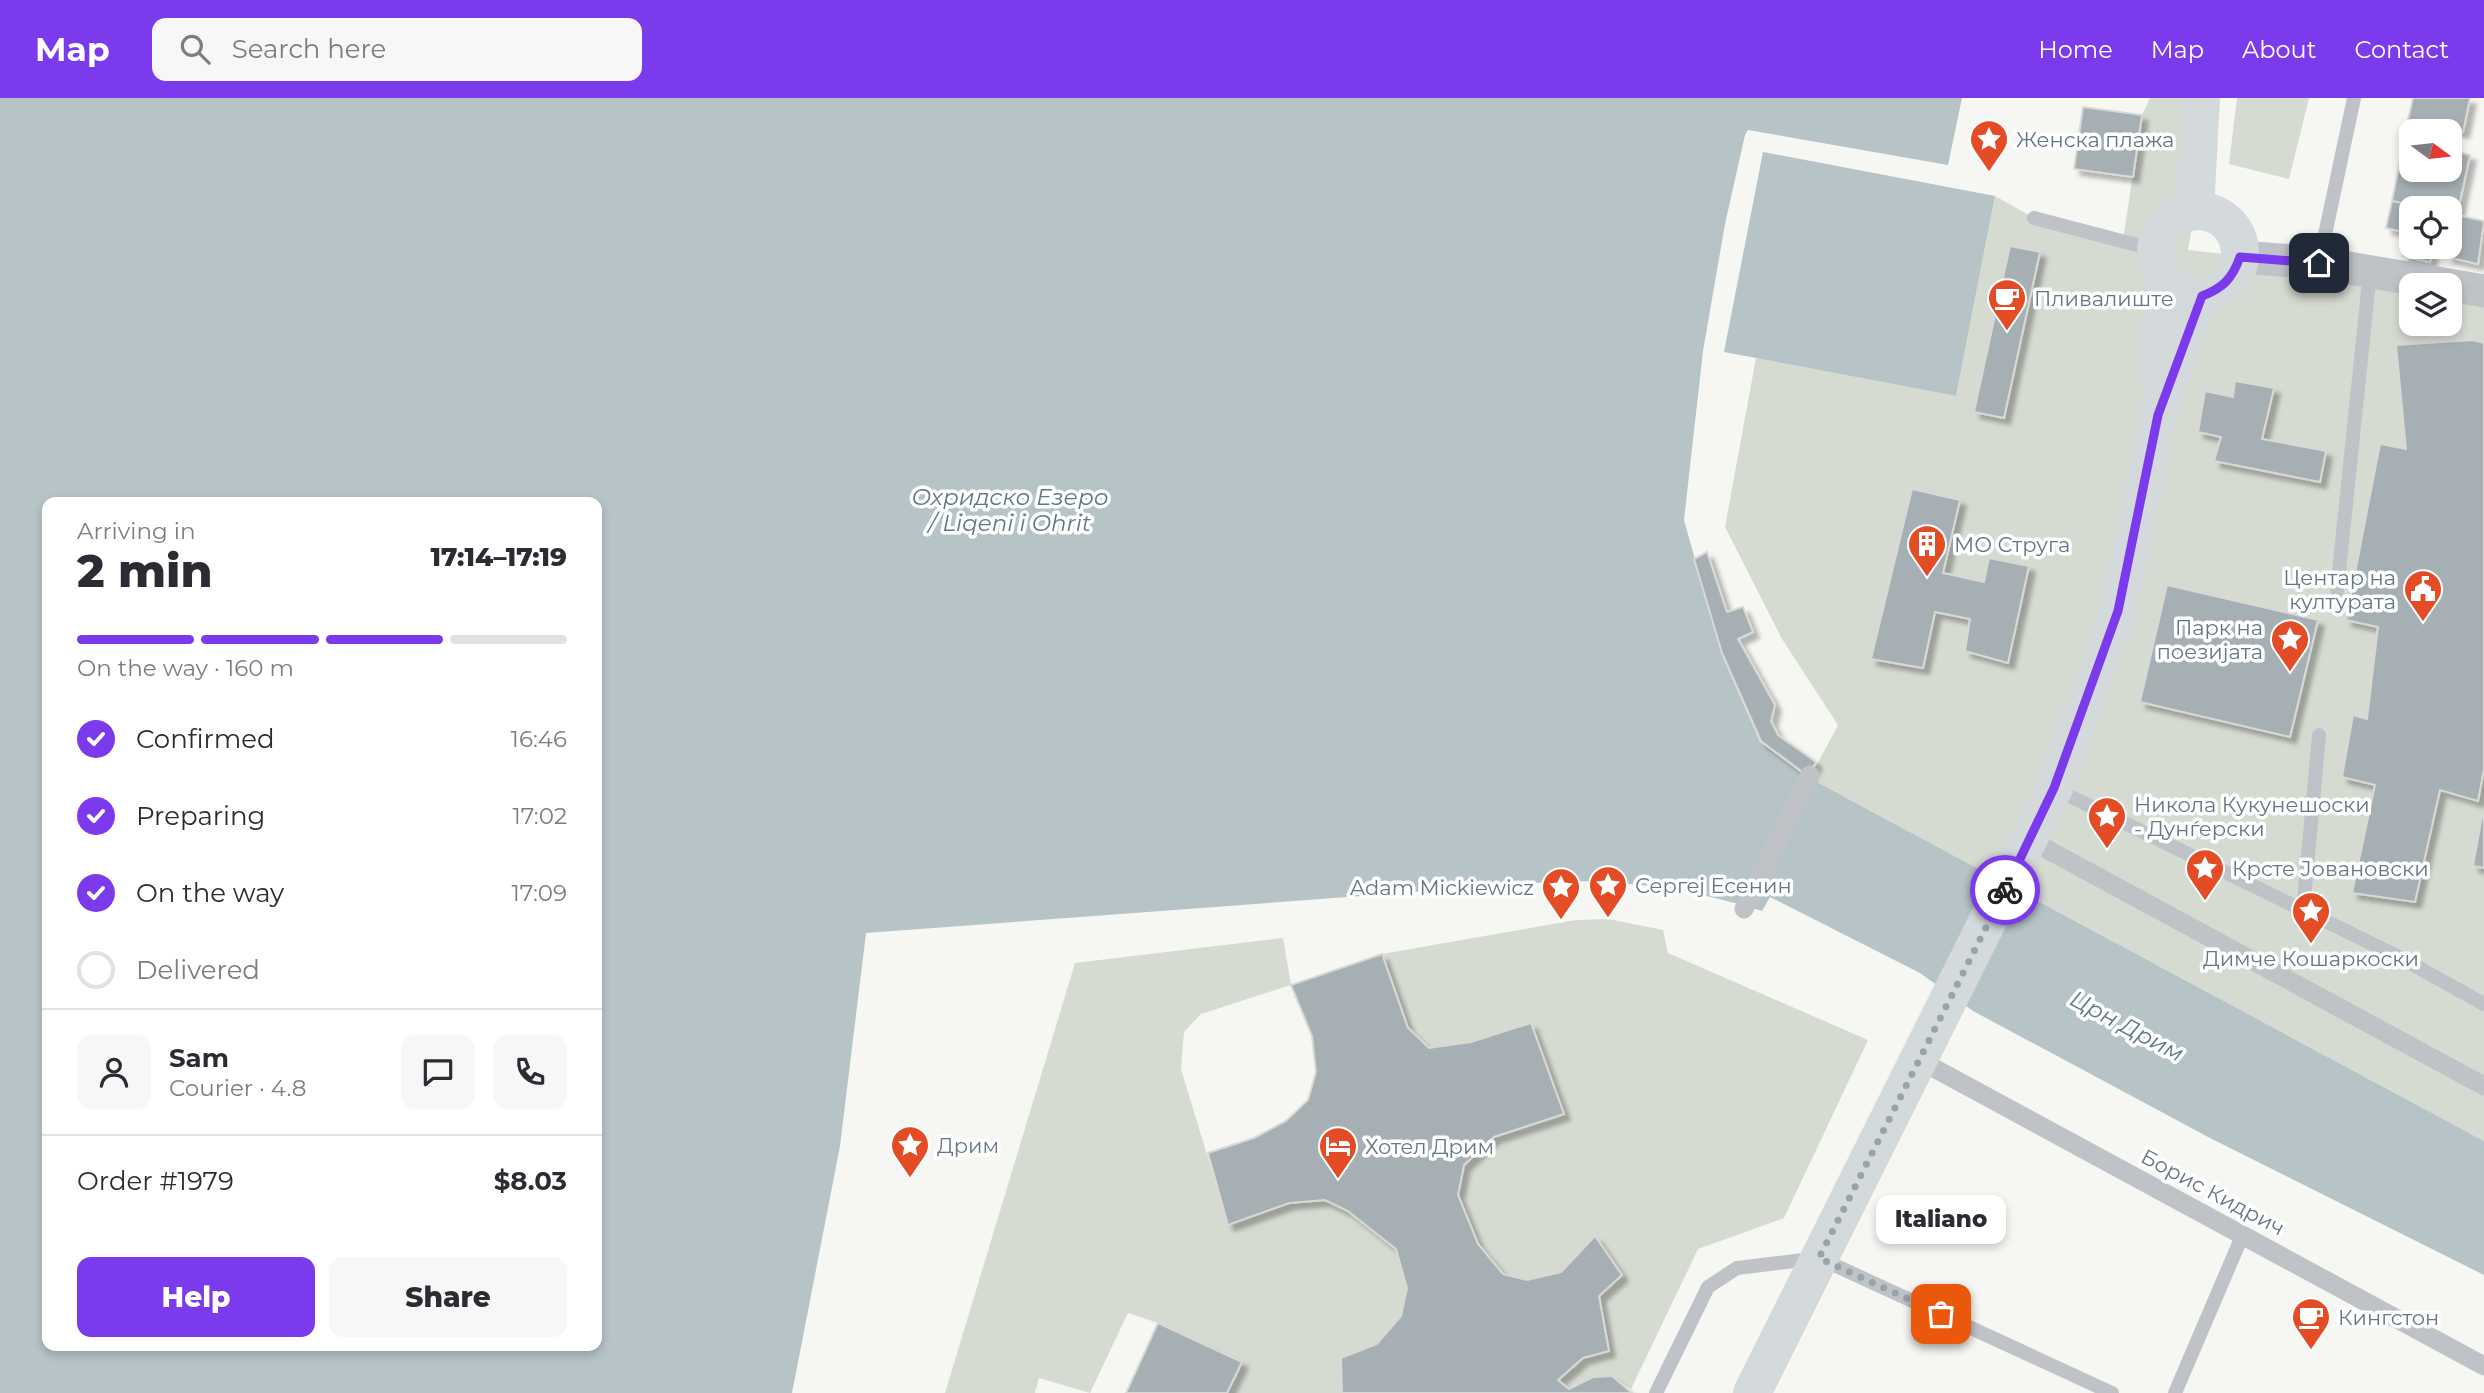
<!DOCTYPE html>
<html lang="en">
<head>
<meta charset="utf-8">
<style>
	body { margin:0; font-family:Montserrat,sans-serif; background:#f7f7f7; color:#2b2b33; height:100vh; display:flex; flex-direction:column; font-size:26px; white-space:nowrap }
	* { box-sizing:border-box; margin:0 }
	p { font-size:23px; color:#7c7c81 }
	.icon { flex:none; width:38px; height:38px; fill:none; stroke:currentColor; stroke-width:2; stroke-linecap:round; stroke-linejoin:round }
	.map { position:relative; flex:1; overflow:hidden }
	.sheet { position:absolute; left:42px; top:399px; width:560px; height:854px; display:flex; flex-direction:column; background:#fff; border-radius:14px; box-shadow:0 4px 10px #0003 }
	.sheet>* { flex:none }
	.needle { width:46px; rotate:105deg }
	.controls { position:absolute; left:2399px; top:21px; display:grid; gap:14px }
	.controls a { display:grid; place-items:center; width:63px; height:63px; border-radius:14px; background:#fff; box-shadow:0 4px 10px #0003; font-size:35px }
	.pin { position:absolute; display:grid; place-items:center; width:60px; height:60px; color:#fff; margin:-30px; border-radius:14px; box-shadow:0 4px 10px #0006 }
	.courier { position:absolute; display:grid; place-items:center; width:70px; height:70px; margin:-35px; border:5px solid #7c3aed; border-radius:50%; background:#fff; color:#222; box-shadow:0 2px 9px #0007 }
	.bubble { position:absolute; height:49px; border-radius:14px; background:#fff; box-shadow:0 4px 10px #0003; font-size:23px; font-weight:800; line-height:49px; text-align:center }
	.headline em { font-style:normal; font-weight:800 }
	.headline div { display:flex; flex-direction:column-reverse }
	.headline { display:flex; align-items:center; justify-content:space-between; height:119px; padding:0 35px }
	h1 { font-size:46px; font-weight:800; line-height:52px }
	.bar { display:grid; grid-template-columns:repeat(4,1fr); gap:10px 7px; align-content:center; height:84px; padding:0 35px }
	.bar i { height:9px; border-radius:5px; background:#e1e1e2 }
	.bar .current { background:#7c3aed }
	.bar p { grid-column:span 4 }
	.line { display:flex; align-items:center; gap:18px; padding:0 35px; border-top:2px solid #e1e1e2 }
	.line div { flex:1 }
	.round { display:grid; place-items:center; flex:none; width:74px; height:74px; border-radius:14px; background:#f7f7f7 }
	ol { padding:0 35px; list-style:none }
	li { display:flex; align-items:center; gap:21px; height:77px }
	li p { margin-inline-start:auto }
	li .icon { padding:7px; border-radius:50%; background:#7c3aed; color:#fff; stroke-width:4 }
	li:last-child { color:#7c7c81 }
	li i { width:38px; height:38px; border:4px solid #e1e1e2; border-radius:50% }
	.button { display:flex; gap:14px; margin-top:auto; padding:14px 35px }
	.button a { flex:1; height:80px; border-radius:14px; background:#7c3aed; color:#fff; font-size:28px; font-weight:800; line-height:80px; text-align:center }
	.button a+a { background:#f7f7f7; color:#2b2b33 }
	header { display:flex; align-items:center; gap:42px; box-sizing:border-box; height:98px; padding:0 35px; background:#7c3aed; color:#fff }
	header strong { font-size:33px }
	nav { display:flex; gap:38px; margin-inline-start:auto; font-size:24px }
	.search { width:490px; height:63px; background:#f7f7f7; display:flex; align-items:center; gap:18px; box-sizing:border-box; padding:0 24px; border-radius:14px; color:#7c7c81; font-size:26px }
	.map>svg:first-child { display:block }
	.green { fill:#d6dbd2; fill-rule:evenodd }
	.water { fill:#b6c3c7; fill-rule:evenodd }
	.building { fill:#a6afb4; stroke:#d8d8d5; stroke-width:2; filter:url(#shadow) }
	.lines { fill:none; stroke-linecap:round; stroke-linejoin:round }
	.service { stroke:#bfc3c7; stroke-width:14 }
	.pedestrian { stroke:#bfc3c7; stroke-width:19 }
	.tertiary { stroke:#bfc3c7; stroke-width:33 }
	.secondary { stroke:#d4d9dc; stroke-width:38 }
	.done { stroke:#98a3ab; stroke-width:7; stroke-dasharray:0 12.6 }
	.route { stroke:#7c3aed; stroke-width:9 }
	.labels { text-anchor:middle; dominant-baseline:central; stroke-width:7; stroke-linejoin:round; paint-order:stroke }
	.poi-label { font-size:21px; fill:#657784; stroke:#fff; text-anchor:start }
	.street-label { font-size:21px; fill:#657784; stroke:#fff }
	.water-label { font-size:23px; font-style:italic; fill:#617980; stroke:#fff }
</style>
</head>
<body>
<header>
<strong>Map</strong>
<div class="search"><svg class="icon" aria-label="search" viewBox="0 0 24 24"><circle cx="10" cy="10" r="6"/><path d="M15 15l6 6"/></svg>Search here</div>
<nav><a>Home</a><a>Map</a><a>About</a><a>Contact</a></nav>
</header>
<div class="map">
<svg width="2484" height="1295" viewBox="0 0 2484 1295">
	<defs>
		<filter id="shadow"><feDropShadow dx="6" dy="6" stdDeviation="2" flood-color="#0004"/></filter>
	</defs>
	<rect width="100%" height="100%" fill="#f6f6f3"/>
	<!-- green -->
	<g class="green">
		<path d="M 2150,0 L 2201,0 L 2195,112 L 2188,152 L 2370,172 L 2484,193 L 2484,1043 L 1810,680 L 1838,627 L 1782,541 L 1725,429 L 1756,260 L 1956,298 L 1995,98 L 2034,120 L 2123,142 L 2142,17 ZM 2412,187 L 2450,187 L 2450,226 L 2412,226 Z"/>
		<path d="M 2237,0 L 2309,0 L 2289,81 L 2229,66 Z"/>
		<path d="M 1608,821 L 1663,832 L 1668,855 L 1868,942 L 1784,1120 L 1698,1151 L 1631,1291 C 1604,1272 1597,1277 1569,1291 L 1558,1282 L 1599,1198 L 1621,1176 L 1595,1138 L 1561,1174 L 1527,1182 L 1503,1176 L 1478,1146 L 1458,1097 L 1464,1067 L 1531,925 L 1471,944 L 1429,950 L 1408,930 L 1382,856 L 1576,822 Z"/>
		<path d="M 1283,840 L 1291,887 L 1201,916 L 1184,934 L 1181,971 L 1228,1126 L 1289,1105 L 1325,1102 L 1348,1113 L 1396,1151 L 1407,1190 L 1401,1218 L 1377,1246 L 1341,1260 L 1342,1295 L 1227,1295 L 1241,1264 L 1158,1225 L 1128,1215 L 1090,1295 L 1039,1280 L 1035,1295 L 945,1295 L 1075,865 Z"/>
	</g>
	<!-- water -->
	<g class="water">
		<path d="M 0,0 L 1962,0 L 1948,67 L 1748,32 L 1745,37 L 1725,126 L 1703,253 L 1684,422 L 1721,555 L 1760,644 L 1804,677 L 2484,1043 L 2484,1177 L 2210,1040 L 1973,913 L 1920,875 L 1770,799 L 1762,813 C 1697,792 1630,782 1562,783 L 866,835 L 840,1048 L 792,1295 L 0,1295 ZM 47,404 L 597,404 L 597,1248 L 47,1248 Z"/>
		<path d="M 1763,54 L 1995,98 L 1956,298 L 1724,254 Z"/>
	</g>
	<!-- building -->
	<g class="building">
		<path d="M 2413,0 L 2470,0 L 2463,34 L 2408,22 Z"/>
		<path d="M 2083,9 L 2142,17 L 2133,79 L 2074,71 Z"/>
		<path d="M 2450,52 L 2470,57 L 2457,117 L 2450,116 L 2450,110 L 2425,110 L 2392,103 L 2401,58 L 2412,60 L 2412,72 L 2450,72 Z"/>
		<path d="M 2392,103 L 2425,110 L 2412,110 L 2412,149 L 2433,149 L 2430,164 L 2403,158 L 2408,135 L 2386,130 Z"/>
		<path d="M 2457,117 L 2484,123 L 2478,166 L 2447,159 Z"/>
		<path d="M 2010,148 L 2040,154 L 2004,320 L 1974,314 Z"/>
		<path d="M 2473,242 L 2484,245 L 2484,671 L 2478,703 L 2440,692 L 2415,804 L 2352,795 L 2375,687 L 2342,679 L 2353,617 L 2367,621 L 2378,529 L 2346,522 L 2380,346 L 2406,351 L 2396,247 Z"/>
		<path d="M 2235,283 L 2274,290 L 2262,341 L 2326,353 L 2320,384 L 2214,363 L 2221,339 L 2198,334 L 2205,293 L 2233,299 Z"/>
		<path d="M 1912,391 L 1960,402 L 1943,475 L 1984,484 L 1989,460 L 2029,468 L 2008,565 L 1965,553 L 1970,521 L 1935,514 L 1923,570 L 1871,561 Z"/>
		<path d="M 1707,454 L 1727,514 L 1743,509 L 1753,534 L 1738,541 L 1775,607 L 1771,623 L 1778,637 L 1816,664 L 1808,678 L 1761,643 L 1722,555 L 1694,461 Z"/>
		<path d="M 2167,487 L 2318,522 L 2290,639 L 2140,604 Z"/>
		<path d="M 2482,718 L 2484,718 L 2484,770 L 2473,768 Z"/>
		<path d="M 1382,856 L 1408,930 L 1429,950 L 1471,944 L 1531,925 L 1564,1016 L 1494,1039 L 1464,1067 L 1458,1097 L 1478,1146 L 1503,1176 L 1527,1182 L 1561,1174 L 1595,1138 L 1622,1177 L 1599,1198 L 1609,1253 L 1583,1260 L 1558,1282 L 1569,1291 L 1593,1279 L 1612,1278 L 1632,1295 L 1342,1295 L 1341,1260 L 1377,1246 L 1401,1218 L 1407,1190 L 1396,1151 L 1348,1113 L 1325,1102 L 1289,1105 L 1228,1127 L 1208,1055 L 1254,1040 L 1286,1023 L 1308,1002 L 1316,974 L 1312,938 L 1291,887 Z"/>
		<path d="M 1158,1225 L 1242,1264 L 1227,1295 L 1126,1295 Z"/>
	</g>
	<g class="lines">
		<!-- service -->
		<g class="service">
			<path d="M 2034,120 L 2156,152"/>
			<path d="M 2319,165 L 2354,0"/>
			<path d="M 2337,493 L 2370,174"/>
			<path d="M 2055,691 L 2399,859 L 2484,906"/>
			<path d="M 2303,813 L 2319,637"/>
			<path d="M 1656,1295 L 1708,1189 L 1737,1170 L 1819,1160 L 2112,1295"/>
			<path d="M 2175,1295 L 2243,1136"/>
		</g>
		<!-- pedestrian -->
		<g class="pedestrian">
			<path d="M 2030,742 L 2484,988"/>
			<path d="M 1744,811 L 1810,677"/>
			<path d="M 1919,962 L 2484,1268"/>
		</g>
		<!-- tertiary -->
		<path class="tertiary" d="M 2240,159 L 2319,165 L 2484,193"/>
		<!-- secondary -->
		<g class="secondary">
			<path d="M 2195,112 L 2201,0"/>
			<circle cx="2198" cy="155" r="42"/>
			<path d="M 2159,284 L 2162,178"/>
			<path d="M 1752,1295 L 2054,690 L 2118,513 L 2158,317 L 2201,198"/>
		</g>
	</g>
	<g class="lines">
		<!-- done -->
		<path class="done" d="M 1941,1216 L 1819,1160 L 2005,792"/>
		<!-- route -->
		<path class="route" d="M 2005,792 L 2054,690 L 2118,513 L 2158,317 L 2202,198 C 2223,190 2232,181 2240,159 L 2319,165"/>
	</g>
	<!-- icons -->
	<defs>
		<symbol id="sight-pin" viewBox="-11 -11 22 30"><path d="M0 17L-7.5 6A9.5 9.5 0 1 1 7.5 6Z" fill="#e44c25" stroke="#fff"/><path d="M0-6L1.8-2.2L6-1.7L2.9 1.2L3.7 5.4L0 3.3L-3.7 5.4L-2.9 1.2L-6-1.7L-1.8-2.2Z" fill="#fff"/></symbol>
		<symbol id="cafe-pin" viewBox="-11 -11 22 30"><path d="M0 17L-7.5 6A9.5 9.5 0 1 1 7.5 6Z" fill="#e44c25" stroke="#fff"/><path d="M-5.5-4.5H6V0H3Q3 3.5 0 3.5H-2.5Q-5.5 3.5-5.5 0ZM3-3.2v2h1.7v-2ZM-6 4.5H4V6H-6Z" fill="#fff"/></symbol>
		<symbol id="building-pin" viewBox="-11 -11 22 30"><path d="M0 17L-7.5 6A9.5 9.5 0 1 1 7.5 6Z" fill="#e44c25" stroke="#fff"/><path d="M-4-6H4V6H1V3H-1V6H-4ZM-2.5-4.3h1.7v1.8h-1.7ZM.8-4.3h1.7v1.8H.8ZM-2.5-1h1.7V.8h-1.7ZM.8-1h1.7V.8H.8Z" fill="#fff"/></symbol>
		<symbol id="civic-pin" viewBox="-11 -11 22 30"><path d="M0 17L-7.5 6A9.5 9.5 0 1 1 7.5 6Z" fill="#e44c25" stroke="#fff"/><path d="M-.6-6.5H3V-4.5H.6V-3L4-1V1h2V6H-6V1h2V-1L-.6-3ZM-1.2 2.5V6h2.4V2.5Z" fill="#fff"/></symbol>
		<symbol id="hotel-pin" viewBox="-11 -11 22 30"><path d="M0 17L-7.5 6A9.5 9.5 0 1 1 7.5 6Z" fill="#e44c25" stroke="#fff"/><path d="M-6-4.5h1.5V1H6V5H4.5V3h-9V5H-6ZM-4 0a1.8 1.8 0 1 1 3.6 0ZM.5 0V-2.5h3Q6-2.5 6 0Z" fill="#fff"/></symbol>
	</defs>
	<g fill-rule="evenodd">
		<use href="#sight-pin" x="1967" y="19" width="44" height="60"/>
		<use href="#cafe-pin" x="1985" y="178" width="44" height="60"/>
		<use href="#building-pin" x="1905" y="424" width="44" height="60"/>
		<use href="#civic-pin" x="2401" y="469" width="44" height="60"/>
		<use href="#sight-pin" x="2268" y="519" width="44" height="60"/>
		<use href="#sight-pin" x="2085" y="696" width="44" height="60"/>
		<use href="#sight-pin" x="2183" y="748" width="44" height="60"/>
		<use href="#sight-pin" x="1586" y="765" width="44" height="60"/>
		<use href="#sight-pin" x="1539" y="767" width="44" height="60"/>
		<use href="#sight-pin" x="2289" y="791" width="44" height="60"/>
		<use href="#sight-pin" x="888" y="1025" width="44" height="60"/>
		<use href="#hotel-pin" x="1316" y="1026" width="44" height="60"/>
		<use href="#cafe-pin" x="2289" y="1197" width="44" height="60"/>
	</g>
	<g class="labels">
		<!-- poi labels -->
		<g class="poi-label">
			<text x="2016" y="41">Женска плажа</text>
			<text x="2034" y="200">Пливалиште</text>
			<text x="1954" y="446">МО Струга</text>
			<text x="2396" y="479" text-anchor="end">Центар на<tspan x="2396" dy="24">културата</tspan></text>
			<text x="2263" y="529" text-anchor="end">Парк на<tspan x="2263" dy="24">поезијата</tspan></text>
			<text x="2134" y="706">Никола Кукунешоски<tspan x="2134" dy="24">- Дунѓерски</tspan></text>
			<text x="2232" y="770">Крсте Јовановски</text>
			<text x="1635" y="787">Сергеј Есенин</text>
			<text x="1534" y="789" text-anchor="end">Adam Mickiewicz</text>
			<text x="2311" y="860" text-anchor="middle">Димче Кошаркоски</text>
			<text x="937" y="1047">Дрим</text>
			<text x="1365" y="1048">Хотел Дрим</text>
			<text x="2338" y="1219">Кингстон</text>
		</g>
		<!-- street labels -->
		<g class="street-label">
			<text transform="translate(2213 1094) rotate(28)">Борис Кидрич</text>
		</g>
		<!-- water labels -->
		<g class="water-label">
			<text x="1010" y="399">Охридско Езеро<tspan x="1010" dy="26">/ Liqeni i Ohrit</tspan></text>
			<text transform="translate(2127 928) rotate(28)">Црн Дрим</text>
		</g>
	</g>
</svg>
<div class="controls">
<a><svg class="needle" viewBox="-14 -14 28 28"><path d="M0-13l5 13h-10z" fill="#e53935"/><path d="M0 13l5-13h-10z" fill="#7c7c81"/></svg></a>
<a><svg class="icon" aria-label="locate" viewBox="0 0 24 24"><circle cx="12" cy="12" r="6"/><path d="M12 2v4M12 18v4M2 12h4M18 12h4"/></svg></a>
<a><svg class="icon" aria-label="layers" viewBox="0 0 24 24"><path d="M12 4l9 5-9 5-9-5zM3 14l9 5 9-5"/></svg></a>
</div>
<div class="pin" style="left:1941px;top:1216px;background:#ea580c"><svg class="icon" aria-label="bag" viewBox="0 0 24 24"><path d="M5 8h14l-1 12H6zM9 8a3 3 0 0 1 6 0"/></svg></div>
<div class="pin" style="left:2319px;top:165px;background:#1f2937"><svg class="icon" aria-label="home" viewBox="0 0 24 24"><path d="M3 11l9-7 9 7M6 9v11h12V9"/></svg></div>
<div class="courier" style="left:2005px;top:792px"><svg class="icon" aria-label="bike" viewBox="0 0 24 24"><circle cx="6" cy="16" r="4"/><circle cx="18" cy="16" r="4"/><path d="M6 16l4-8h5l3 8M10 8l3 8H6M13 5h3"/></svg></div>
<div class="bubble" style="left:1876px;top:1097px;width:130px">Italiano</div>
<section class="sheet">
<div class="headline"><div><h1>2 min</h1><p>Arriving in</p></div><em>17:14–17:19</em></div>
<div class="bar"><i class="current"></i><i class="current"></i><i class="current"></i><i></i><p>On the way · 160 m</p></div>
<ol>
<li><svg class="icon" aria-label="check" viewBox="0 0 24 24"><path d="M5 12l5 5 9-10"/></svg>Confirmed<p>16:46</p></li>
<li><svg class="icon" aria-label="check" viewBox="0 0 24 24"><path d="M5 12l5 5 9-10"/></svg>Preparing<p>17:02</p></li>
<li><svg class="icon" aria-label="check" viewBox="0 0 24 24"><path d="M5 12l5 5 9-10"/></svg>On the way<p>17:09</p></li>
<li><i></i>Delivered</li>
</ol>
<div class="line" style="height:126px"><a class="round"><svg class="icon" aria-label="person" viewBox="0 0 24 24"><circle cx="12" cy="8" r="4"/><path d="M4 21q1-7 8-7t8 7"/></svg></a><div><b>Sam</b><p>Courier · 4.8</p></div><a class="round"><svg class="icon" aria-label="chat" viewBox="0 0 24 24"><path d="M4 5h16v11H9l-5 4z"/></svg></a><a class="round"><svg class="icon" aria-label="phone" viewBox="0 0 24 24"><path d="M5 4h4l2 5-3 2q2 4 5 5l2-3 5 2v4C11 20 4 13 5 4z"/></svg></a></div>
<div class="line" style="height:91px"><div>Order #1979</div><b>$8.03</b></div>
<div class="button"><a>Help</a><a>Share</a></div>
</section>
</div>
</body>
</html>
